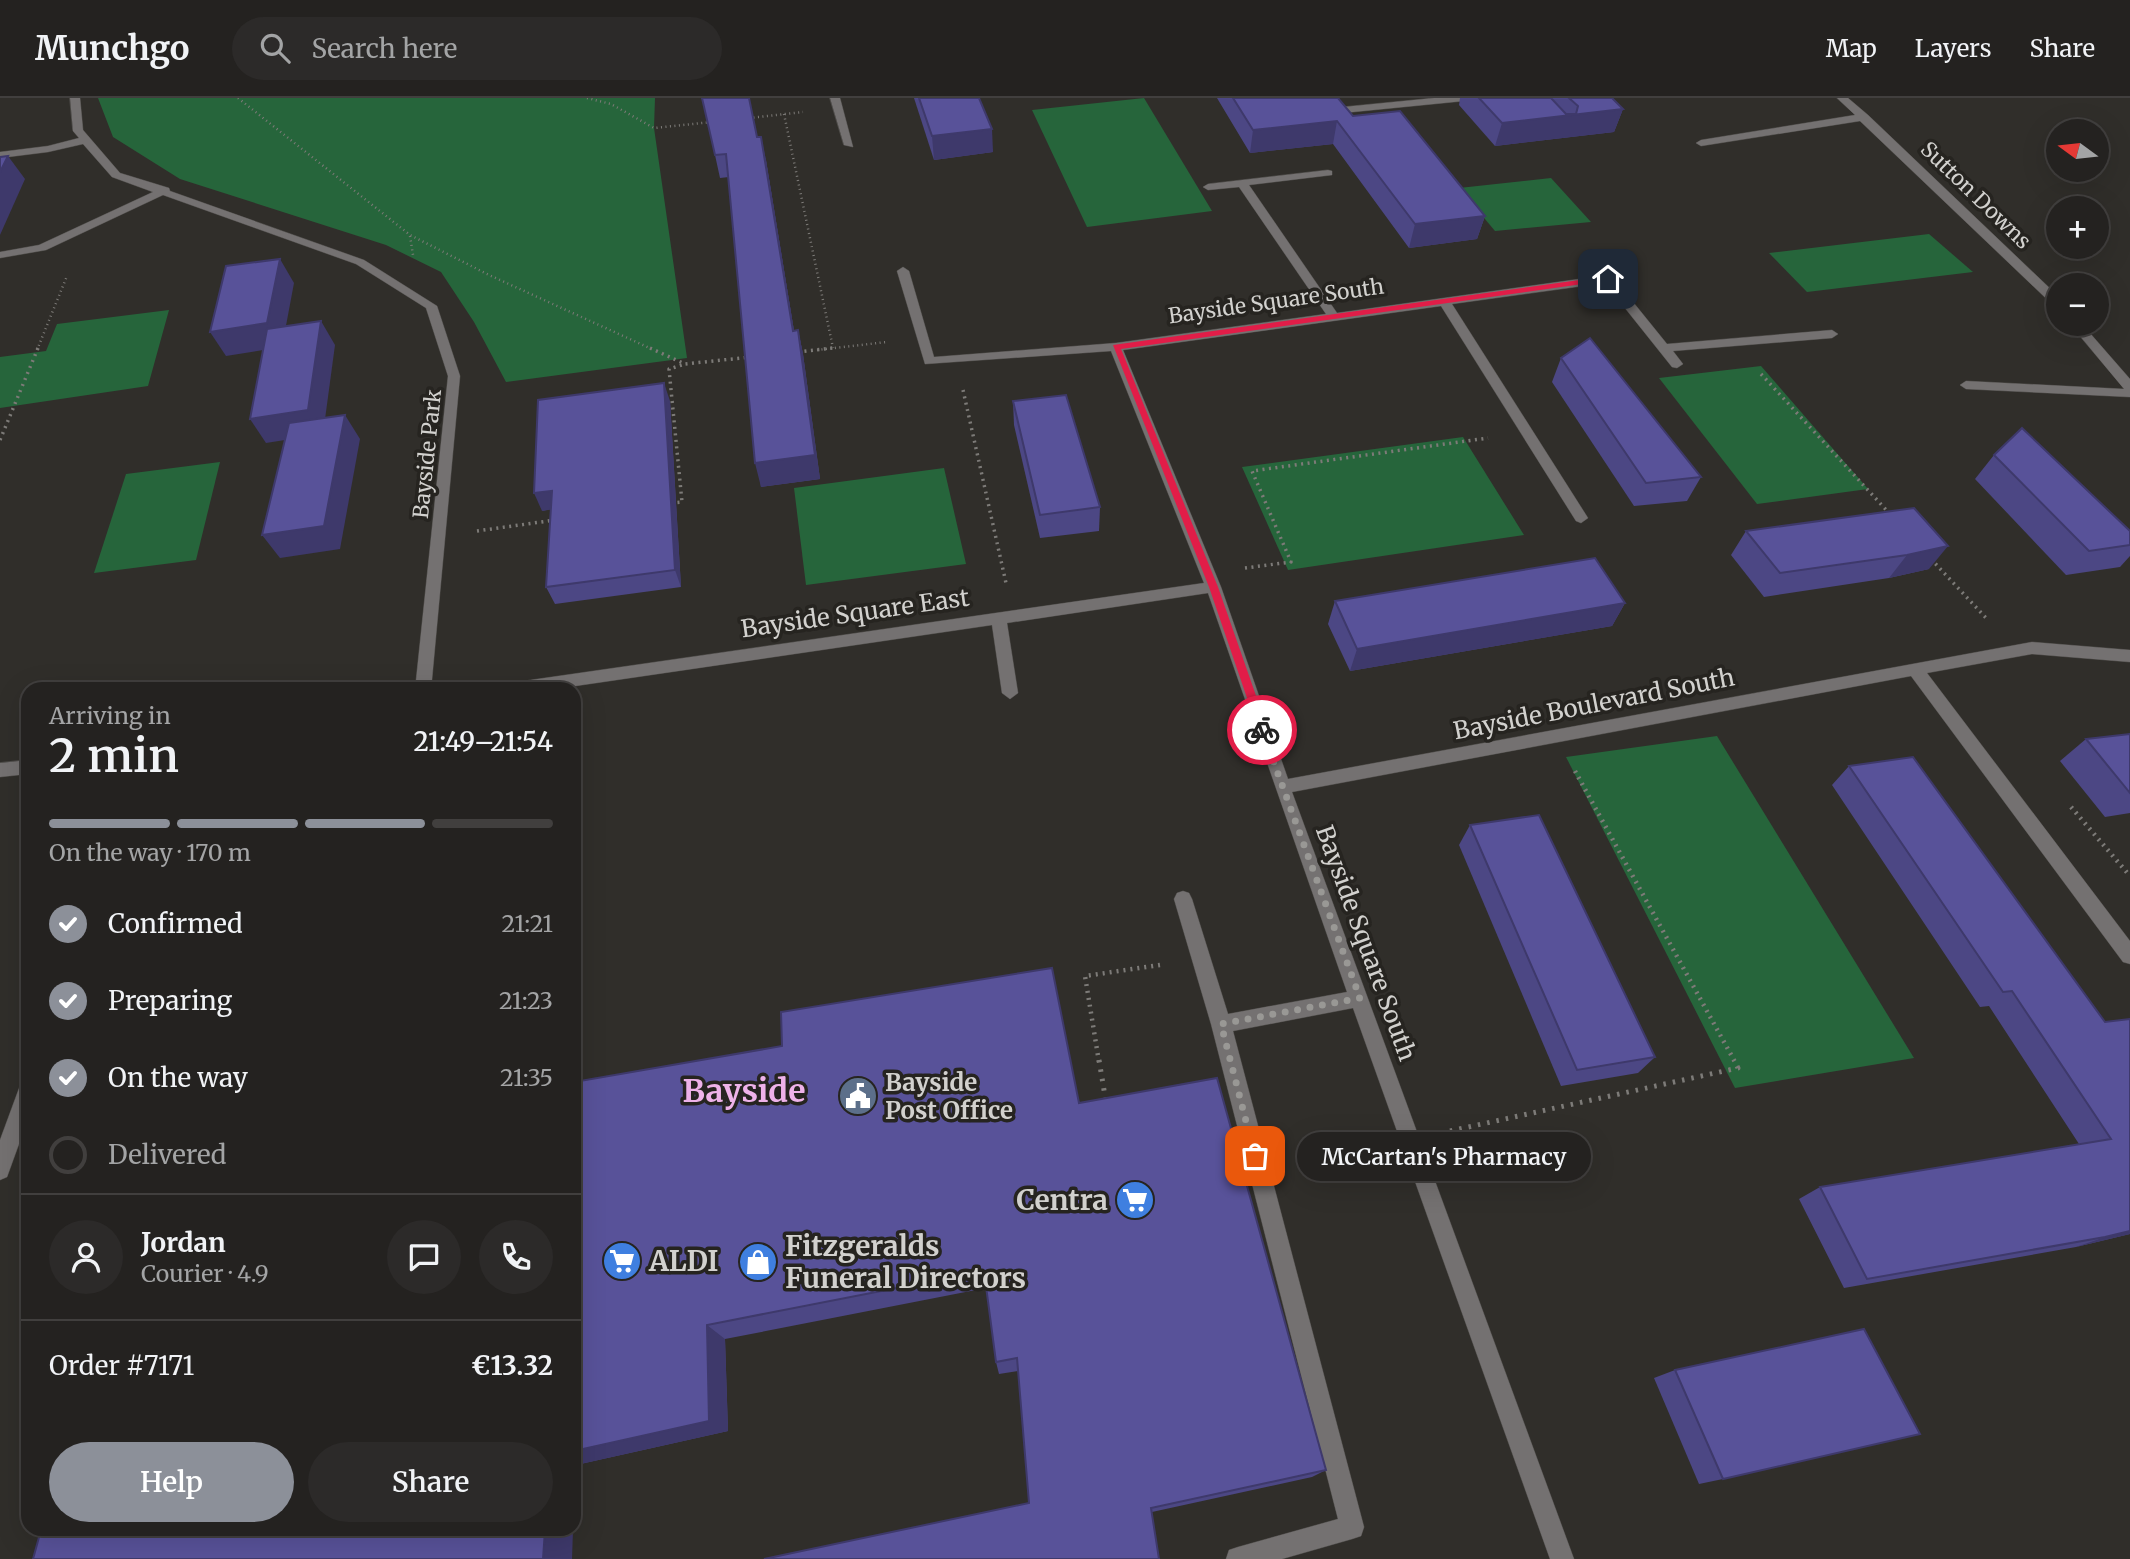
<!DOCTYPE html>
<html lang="en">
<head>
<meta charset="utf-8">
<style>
	body { margin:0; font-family:Merriweather,serif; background:#2c2a29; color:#f1f3f6; height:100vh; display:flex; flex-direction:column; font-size:26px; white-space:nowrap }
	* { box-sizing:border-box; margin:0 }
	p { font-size:23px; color:#a3a4a5 }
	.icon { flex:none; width:38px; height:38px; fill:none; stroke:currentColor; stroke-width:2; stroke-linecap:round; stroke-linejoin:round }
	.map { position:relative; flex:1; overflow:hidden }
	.side { position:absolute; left:21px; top:584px; width:560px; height:854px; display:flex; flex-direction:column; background:#242220; border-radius:21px; box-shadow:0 7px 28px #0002,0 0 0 2px #413f3e }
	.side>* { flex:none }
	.needle { width:46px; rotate:285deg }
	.fabs { position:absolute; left:2046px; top:21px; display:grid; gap:14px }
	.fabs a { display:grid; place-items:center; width:63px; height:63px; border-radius:50%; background:#242220; box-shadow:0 7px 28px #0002,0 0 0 2px #413f3e; font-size:35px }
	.pin { position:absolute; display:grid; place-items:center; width:60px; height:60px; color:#fff; margin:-30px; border-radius:14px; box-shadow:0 4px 10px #0006 }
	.courier { position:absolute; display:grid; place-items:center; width:70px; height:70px; margin:-35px; border:5px solid #e11d48; border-radius:50%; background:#fff; color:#222; box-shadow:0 2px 9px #0007 }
	.bubble { position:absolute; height:49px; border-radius:24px; background:#242220; box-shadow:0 7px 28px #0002,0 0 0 2px #413f3e; font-size:23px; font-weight:600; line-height:49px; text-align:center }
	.head em { font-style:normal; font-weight:600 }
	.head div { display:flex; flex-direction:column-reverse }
	.head { display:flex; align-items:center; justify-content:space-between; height:119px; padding:0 28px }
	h1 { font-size:46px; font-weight:600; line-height:52px }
	.bar { display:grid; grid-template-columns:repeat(4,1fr); gap:10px 7px; align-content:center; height:84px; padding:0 28px }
	.bar i { height:9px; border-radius:5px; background:#413f3e }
	.bar .on { background:#8c9099 }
	.bar p { grid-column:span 4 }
	.line { display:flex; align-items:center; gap:18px; padding:0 28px; border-top:2px solid #413f3e }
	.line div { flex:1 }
	.round { display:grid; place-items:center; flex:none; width:74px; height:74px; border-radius:37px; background:#2c2a29 }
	ol { padding:0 28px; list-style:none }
	li { display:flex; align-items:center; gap:21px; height:77px }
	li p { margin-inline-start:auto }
	li .icon { padding:7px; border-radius:50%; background:#8c9099; color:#fff; stroke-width:4 }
	li:last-child { color:#a3a4a5 }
	li i { width:38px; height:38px; border:4px solid #413f3e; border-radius:50% }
	.primary-button { display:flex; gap:14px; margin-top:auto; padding:14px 28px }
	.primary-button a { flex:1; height:80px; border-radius:42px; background:#8c9099; color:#fff; font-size:28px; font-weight:600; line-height:80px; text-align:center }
	.primary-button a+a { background:#2c2a29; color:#f1f3f6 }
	header { display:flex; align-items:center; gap:42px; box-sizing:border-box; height:98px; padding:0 35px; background:#242220; border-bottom:2px solid #413f3e }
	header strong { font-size:33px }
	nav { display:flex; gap:38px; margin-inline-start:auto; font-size:24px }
	.search { width:490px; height:63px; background:#2c2a29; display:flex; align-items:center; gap:18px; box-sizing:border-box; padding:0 24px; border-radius:38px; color:#a3a4a5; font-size:26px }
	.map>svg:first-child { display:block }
	.green { fill:#26653b }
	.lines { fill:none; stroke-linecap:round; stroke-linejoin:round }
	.minor-casing { stroke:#4d4b48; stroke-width:1 }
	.path-far3 { stroke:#7d7b78; stroke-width:2.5; stroke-dasharray:1 3.5; stroke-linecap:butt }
	.path-far2 { stroke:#7d7b78; stroke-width:3.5; stroke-dasharray:2 4.5; stroke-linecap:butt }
	.path-far1 { stroke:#7d7b78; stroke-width:4.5; stroke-dasharray:2 5; stroke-linecap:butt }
	.path { stroke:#7d7b78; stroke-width:5; stroke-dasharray:2.5 7; stroke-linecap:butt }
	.minor { fill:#747171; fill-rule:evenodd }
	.wall { fill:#4c4784 }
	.shaded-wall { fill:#3e396b }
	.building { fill:#585299; stroke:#3e396b; stroke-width:2 }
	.route { fill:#e11d48 }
	.done { stroke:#999895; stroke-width:7; stroke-dasharray:0 12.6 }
	.labels { text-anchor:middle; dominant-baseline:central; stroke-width:7; stroke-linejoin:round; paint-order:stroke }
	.far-street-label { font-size:21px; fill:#d2d1ce; stroke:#262420 }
	.street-label { font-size:24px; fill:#d2d1ce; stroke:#262420 }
	.poi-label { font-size:24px; font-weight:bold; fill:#d2d1ce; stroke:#262420; text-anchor:start }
	.near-poi-label { font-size:28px; font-weight:bold; fill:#d2d1ce; stroke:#262420; text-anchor:start }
	.district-label { font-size:32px; font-weight:bold; fill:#eeb2e9; stroke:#262420 }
</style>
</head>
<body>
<header>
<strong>Munchgo</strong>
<div class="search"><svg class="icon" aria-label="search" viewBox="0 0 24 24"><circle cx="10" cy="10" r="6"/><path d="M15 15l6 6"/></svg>Search here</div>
<nav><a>Map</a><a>Layers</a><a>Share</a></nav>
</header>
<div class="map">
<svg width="2130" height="1461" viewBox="0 0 2130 1461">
	<rect width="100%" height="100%" fill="#302e2a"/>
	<!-- green -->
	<g class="green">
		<path d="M 98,0 L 655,0 L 654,30 L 687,260 L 506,284 L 474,224 L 441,174 L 386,147 L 180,81 L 113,39 Z"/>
		<path d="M 1144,0 L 1212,113 L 1087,129 L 1032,12 Z"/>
		<path d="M 1551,80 L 1591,124 L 1495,133 L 1459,90 Z"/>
		<path d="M 1929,136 L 1973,174 L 1807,194 L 1769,155 Z"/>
		<path d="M 169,212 L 148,288 L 0,310 L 0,259 L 46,253 L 57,226 Z"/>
		<path d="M 1761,268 L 1868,391 L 1757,406 L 1659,280 Z"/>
		<path d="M 1463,339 L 1524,437 L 1288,472 L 1242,369 Z"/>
		<path d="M 220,364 L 196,462 L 94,475 L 126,376 Z"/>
		<path d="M 944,370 L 966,466 L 806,487 L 794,390 Z"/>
		<path d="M 1717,638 L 1914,960 L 1735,990 L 1566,659 Z"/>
	</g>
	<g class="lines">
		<defs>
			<g id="minor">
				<path d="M 70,0 L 80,0 L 83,32 L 120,75 L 169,90 L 170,93 L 364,162 L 437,208 L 460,278 L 431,592 L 415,592 L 448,278 L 426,210 L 356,166 L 163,97 L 46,152 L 0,160 L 0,154 L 39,147 L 153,94 L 112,79 L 83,46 L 48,54 L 0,60 L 0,54 L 48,48 L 79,40 L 73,33 Z"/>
				<path d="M 830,0 L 840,0 L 853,49 L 844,47 Z"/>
				<path d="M 1434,0 L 1469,0 L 1464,3 L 1333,16 L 1328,13 L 1333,10 Z"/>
				<path d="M 1837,0 L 1848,0 L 1868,17 L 2058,198 L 2058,209 L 2054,208 L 1860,23 L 1701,48 L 1696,45 L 1701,42 L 1855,17 Z"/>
				<path d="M 1328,72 L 1332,73 L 1332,77 L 1249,87 L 1337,215 L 1608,177 L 1612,178 L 1667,246 L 1832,232 L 1838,236 L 1832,240 L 1673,253 L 1683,266 L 1677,270 L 1672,269 L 1605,185 L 1452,206 L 1588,420 L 1581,425 L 1576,423 L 1441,208 L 1123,252 L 1221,489 L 1288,681 L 2032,544 L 2130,552 L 2130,564 L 2032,556 L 1927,575 L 2130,843 L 2130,866 L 2123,864 L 1911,578 L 1292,694 L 1574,1461 L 1550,1461 L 1353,910 L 1233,933 L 1364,1429 L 1361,1438 L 1352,1441 L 1282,1461 L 1226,1461 L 1229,1452 L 1238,1449 L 1338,1421 L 1211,926 L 1174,801 L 1177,795 L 1183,793 L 1189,795 L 1192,801 L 1228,916 L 1347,894 L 1208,495 L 1007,525 L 1018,595 L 1010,601 L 1002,595 L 992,527 L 548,592 L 495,592 L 503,586 L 1204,485 L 1111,253 L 925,266 L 897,173 L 903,169 L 909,173 L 934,259 L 1116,245 L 1326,216 L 1239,89 L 1208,92 L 1203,89 L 1208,86 Z"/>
				<path d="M 2070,226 L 2082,226 L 2130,281 L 2130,299 L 1966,291 L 1960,287 L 1966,283 L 2124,291 Z"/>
				<path d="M 28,662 L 28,676 L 0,679 L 0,665 Z"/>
				<path d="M 28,982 L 28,1021 L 7,1079 L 0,1082 L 0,1042 L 21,985 Z"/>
			</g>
		</defs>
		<!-- minor casing -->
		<use href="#minor" class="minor-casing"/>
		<!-- path-far3 -->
		<g class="path-far3">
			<path d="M 238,0 L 410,137 L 489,177 L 654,252"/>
			<path d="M 587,0 L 611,6 L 654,30 L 712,24"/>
			<path d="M 784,16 L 833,250"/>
			<path d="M 749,20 L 803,14"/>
			<path d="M 410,138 L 413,157"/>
			<path d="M 37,252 L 67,178"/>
			<path d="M 817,252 L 887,244"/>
		</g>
		<!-- path-far2 -->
		<g class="path-far2">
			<path d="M 650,250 L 685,266 L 751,259"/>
			<path d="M 798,254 L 833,250"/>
			<path d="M 1761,276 L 1890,416"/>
			<path d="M 963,292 L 1006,485"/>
			<path d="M 0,342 L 38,250"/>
			<path d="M 671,405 L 682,404 L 669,271 L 685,266"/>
			<path d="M 477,433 L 555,422"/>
			<path d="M 1931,461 L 1987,521"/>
			<path d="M 1245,470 L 1291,464 L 1252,373 L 1488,340"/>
		</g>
		<!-- path-far1 -->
		<g class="path-far1">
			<path d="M 1575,673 L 1735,964"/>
			<path d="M 2071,709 L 2130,778"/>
			<path d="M 1099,964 L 1085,878 L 1160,867"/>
		</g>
		<!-- path -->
		<g class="path">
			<path d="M 1099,962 L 1106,1004"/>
			<path d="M 1450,1033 L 1738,970 L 1734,962"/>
		</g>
		<!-- minor -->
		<use href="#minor" class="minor"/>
	</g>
	<!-- wall -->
	<g class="wall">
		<path d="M 914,0 L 979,0 L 993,54 L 934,62 Z"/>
		<path d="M 1217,0 L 1338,0 L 1353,18 L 1485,118 L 1477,141 L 1409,150 L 1333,46 L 1250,55 Z"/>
		<path d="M 1460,0 L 1612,0 L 1623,11 L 1614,34 L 1495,48 L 1459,7 Z"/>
		<path d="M 757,39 L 766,62 L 794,233 L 798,232 L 803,256 L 820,381 L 761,389 L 729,79 L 720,80 L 715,57 Z"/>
		<path d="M 1561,260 L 1701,379 L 1687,403 L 1634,408 L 1552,284 Z"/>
		<path d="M 670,303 L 681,489 L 555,506 L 546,489 L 551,411 L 542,413 Z"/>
		<path d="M 1013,303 L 1100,409 L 1099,433 L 1040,440 L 1014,327 Z"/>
		<path d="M 1994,357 L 2130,447 L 2130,458 L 2120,469 L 2066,477 L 1975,381 Z"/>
		<path d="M 1914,410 L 1929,471 L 1889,480 L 1764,499 L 1731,457 L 1746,433 Z"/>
		<path d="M 1335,503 L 1625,505 L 1612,528 L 1350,573 L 1328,526 Z"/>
		<path d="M 2130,636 L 2130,715 L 2105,719 L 2060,663 L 2086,641 Z"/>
		<path d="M 1849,668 L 2105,924 L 2130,921 L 2130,1136 L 2076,1149 L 1844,1190 L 1799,1101 L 1820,1089 L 2079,1046 L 1989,908 L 1980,909 L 1832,687 Z"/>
		<path d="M 1470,727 L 1655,959 L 1638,975 L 1561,988 L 1459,747 Z"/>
		<path d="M 574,984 L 1079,1005 L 1326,1372 L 1312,1379 L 1152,1414 L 1029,1405 L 1018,1273 L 999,1276 L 996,1264 L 986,1190 L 725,1241 L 728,1333 L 576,1367 Z"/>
		<path d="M 1675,1272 L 1723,1381 L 1699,1386 L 1654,1280 Z"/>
	</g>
	<!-- shaded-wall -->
	<g class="shaded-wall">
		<path d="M 1623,11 L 1614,34 L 1495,48 L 1502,25 Z"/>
		<path d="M 1337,23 L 1333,46 L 1250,55 L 1253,32 Z"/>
		<path d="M 992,31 L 993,54 L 934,62 L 932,38 Z"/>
		<path d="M 761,39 L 766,62 L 798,257 L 793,233 Z"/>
		<path d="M 8,58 L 25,81 L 0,137 L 0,74 Z"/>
		<path d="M 1485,118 L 1477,141 L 1409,150 L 1415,126 Z"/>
		<path d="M 280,161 L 294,185 L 282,249 L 226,258 L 210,234 Z"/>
		<path d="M 321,223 L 335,247 L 323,336 L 266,345 L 250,321 Z"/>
		<path d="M 798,232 L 803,256 L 820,381 L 761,389 L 755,365 Z"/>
		<path d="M 664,285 L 670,303 L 681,489 L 675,472 Z"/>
		<path d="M 345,317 L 360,341 L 340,451 L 280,460 L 262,437 Z"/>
		<path d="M 552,393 L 560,410 L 542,413 L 534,395 Z"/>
		<path d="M 1948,448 L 1929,471 L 1889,480 L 1907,457 Z"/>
		<path d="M 1625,505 L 1612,528 L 1350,573 L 1357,551 Z"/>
		<path d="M 2130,1133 L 2130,1136 L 2076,1149 L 2105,1139 Z"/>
		<path d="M 707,1227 L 725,1241 L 728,1333 L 576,1367 L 574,1415 L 574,1353 Z"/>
		<path d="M 545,1432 L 573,1432 L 572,1461 L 543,1461 Z"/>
	</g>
	<!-- building -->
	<g class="building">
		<path d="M 702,0 L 749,0 L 757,39 L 761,39 L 793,233 L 798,232 L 815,357 L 755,365 L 726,56 L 715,57 Z"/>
		<path d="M 919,0 L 979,0 L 992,31 L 932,38 Z"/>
		<path d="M 1233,0 L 1338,0 L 1353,18 L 1400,13 L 1485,118 L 1415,126 L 1337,23 L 1253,32 Z"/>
		<path d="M 1479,0 L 1551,0 L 1566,16 L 1576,16 L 1578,8 L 1569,0 L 1612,0 L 1623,11 L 1502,25 Z"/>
		<path d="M 8,58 L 0,74 L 0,59 Z"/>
		<path d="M 280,161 L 267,225 L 210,234 L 226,168 Z"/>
		<path d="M 321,223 L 308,312 L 250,321 L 267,231 Z"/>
		<path d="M 1590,240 L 1701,379 L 1646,385 L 1561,260 Z"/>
		<path d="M 664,285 L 675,472 L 546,489 L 552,393 L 534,395 L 538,302 Z"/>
		<path d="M 1066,297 L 1100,409 L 1040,417 L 1013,303 Z"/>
		<path d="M 345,317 L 324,428 L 262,437 L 289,325 Z"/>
		<path d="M 2022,330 L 2130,433 L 2130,447 L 2089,453 L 1994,357 Z"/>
		<path d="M 1914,410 L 1948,448 L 1907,457 L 1780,475 L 1746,433 Z"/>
		<path d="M 1595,460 L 1625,505 L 1357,551 L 1335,503 Z"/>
		<path d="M 2130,636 L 2130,695 L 2086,641 Z"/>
		<path d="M 1913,659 L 2105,924 L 2130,921 L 2130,1133 L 2105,1139 L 1867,1181 L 1820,1089 L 2111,1041 L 2012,893 L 2003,894 L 1849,668 Z"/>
		<path d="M 1539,717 L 1655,959 L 1577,972 L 1470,727 Z"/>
		<path d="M 1052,870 L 1079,1005 L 1217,980 L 1326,1372 L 1151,1410 L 1159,1461 L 764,1461 L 1029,1405 L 1017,1260 L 996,1264 L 984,1173 L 707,1227 L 709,1323 L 574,1353 L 574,984 L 782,948 L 781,914 Z"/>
		<path d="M 1864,1231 L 1920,1336 L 1723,1381 L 1675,1272 Z"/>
		<path d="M 41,1432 L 545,1432 L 543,1461 L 33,1461 Z"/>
	</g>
	<!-- route -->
	<path class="route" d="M 1608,178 L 1611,182 L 1121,251 L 1218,489 L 1268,632 L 1262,637 L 1259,635 L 1209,489 L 1113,247 Z"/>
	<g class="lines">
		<!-- done -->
		<path class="done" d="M 1255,1058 L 1221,926 L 1360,900 L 1262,632"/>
	</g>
	<!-- icons -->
	<defs>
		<symbol id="civic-disc" viewBox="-11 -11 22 22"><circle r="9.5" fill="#5c6f8a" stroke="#262420"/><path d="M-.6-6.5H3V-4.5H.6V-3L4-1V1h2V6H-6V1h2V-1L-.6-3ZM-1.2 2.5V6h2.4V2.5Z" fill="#fff"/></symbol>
		<symbol id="supermarket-disc" viewBox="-11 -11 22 22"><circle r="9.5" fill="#3f7fe0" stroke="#262420"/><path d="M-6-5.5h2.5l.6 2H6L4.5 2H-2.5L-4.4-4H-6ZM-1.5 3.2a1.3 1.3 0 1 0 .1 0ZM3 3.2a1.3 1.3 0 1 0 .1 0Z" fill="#fff"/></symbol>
		<symbol id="shop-disc" viewBox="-11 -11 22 22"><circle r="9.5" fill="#3f7fe0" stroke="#262420"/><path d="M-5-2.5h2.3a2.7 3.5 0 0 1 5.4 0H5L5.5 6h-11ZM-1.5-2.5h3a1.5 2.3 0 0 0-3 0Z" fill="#fff"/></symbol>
	</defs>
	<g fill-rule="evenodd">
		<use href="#civic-disc" x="836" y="976" width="44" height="44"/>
		<use href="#supermarket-disc" x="1113" y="1080" width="44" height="44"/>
		<use href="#supermarket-disc" x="600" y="1141" width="44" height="44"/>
		<use href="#shop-disc" x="736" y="1142" width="44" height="44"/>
	</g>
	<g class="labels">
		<!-- far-street labels -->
		<g class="far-street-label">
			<text transform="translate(1976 97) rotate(44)">Sutton Downs</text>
			<text transform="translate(1276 203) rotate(-8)">Bayside Square South</text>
			<text transform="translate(427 356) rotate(-84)">Bayside Park</text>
		</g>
		<!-- street labels -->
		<g class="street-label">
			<text transform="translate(855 515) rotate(-8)">Bayside Square East</text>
			<text transform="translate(1594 606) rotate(-11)">Bayside Boulevard South</text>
			<text transform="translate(1366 845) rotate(70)">Bayside Square South</text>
		</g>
		<!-- poi labels -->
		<g class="poi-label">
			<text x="885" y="984">Bayside<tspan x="885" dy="28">Post Office</tspan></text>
		</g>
		<!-- near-poi labels -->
		<g class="near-poi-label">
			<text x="1108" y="1102" text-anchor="end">Centra</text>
			<text x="785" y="1148">Fitzgeralds<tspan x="785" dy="32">Funeral Directors</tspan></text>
			<text x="649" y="1163">ALDI</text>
		</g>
		<!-- district labels -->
		<g class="district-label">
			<text x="744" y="993">Bayside</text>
		</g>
	</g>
</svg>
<div class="fabs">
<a><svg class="needle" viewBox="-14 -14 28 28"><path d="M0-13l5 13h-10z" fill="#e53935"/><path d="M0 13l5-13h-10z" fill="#a3a4a5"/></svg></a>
<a>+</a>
<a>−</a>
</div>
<div class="pin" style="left:1255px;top:1058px;background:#ea580c"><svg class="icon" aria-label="bag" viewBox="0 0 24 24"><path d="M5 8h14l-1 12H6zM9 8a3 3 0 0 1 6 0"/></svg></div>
<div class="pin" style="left:1608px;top:181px;background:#1f2937"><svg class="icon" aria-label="home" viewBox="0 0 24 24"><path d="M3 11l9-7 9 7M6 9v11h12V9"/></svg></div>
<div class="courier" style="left:1262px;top:632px"><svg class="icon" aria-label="bike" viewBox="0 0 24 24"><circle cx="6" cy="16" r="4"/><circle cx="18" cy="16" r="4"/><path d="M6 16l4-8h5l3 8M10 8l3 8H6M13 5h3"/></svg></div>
<div class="bubble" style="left:1297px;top:1034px;width:294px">McCartan's Pharmacy</div>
<section class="side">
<div class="head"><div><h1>2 min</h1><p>Arriving in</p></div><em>21:49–21:54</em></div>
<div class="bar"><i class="on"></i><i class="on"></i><i class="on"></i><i></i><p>On the way · 170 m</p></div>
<ol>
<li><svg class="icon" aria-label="check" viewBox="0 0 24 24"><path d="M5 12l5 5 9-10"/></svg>Confirmed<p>21:21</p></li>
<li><svg class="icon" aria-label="check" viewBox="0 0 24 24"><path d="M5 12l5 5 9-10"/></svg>Preparing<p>21:23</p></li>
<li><svg class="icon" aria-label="check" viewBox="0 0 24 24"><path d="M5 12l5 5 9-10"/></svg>On the way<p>21:35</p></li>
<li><i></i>Delivered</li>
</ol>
<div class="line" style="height:126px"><a class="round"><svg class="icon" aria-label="person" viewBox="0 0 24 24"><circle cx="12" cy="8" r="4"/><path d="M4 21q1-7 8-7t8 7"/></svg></a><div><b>Jordan</b><p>Courier · 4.9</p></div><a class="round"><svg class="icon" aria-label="chat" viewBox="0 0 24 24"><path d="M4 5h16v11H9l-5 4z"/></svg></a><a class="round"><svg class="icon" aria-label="phone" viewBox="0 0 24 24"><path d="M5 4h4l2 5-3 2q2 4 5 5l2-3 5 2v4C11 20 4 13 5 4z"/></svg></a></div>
<div class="line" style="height:91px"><div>Order #7171</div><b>€13.32</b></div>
<div class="primary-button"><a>Help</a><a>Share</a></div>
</section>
</div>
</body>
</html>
